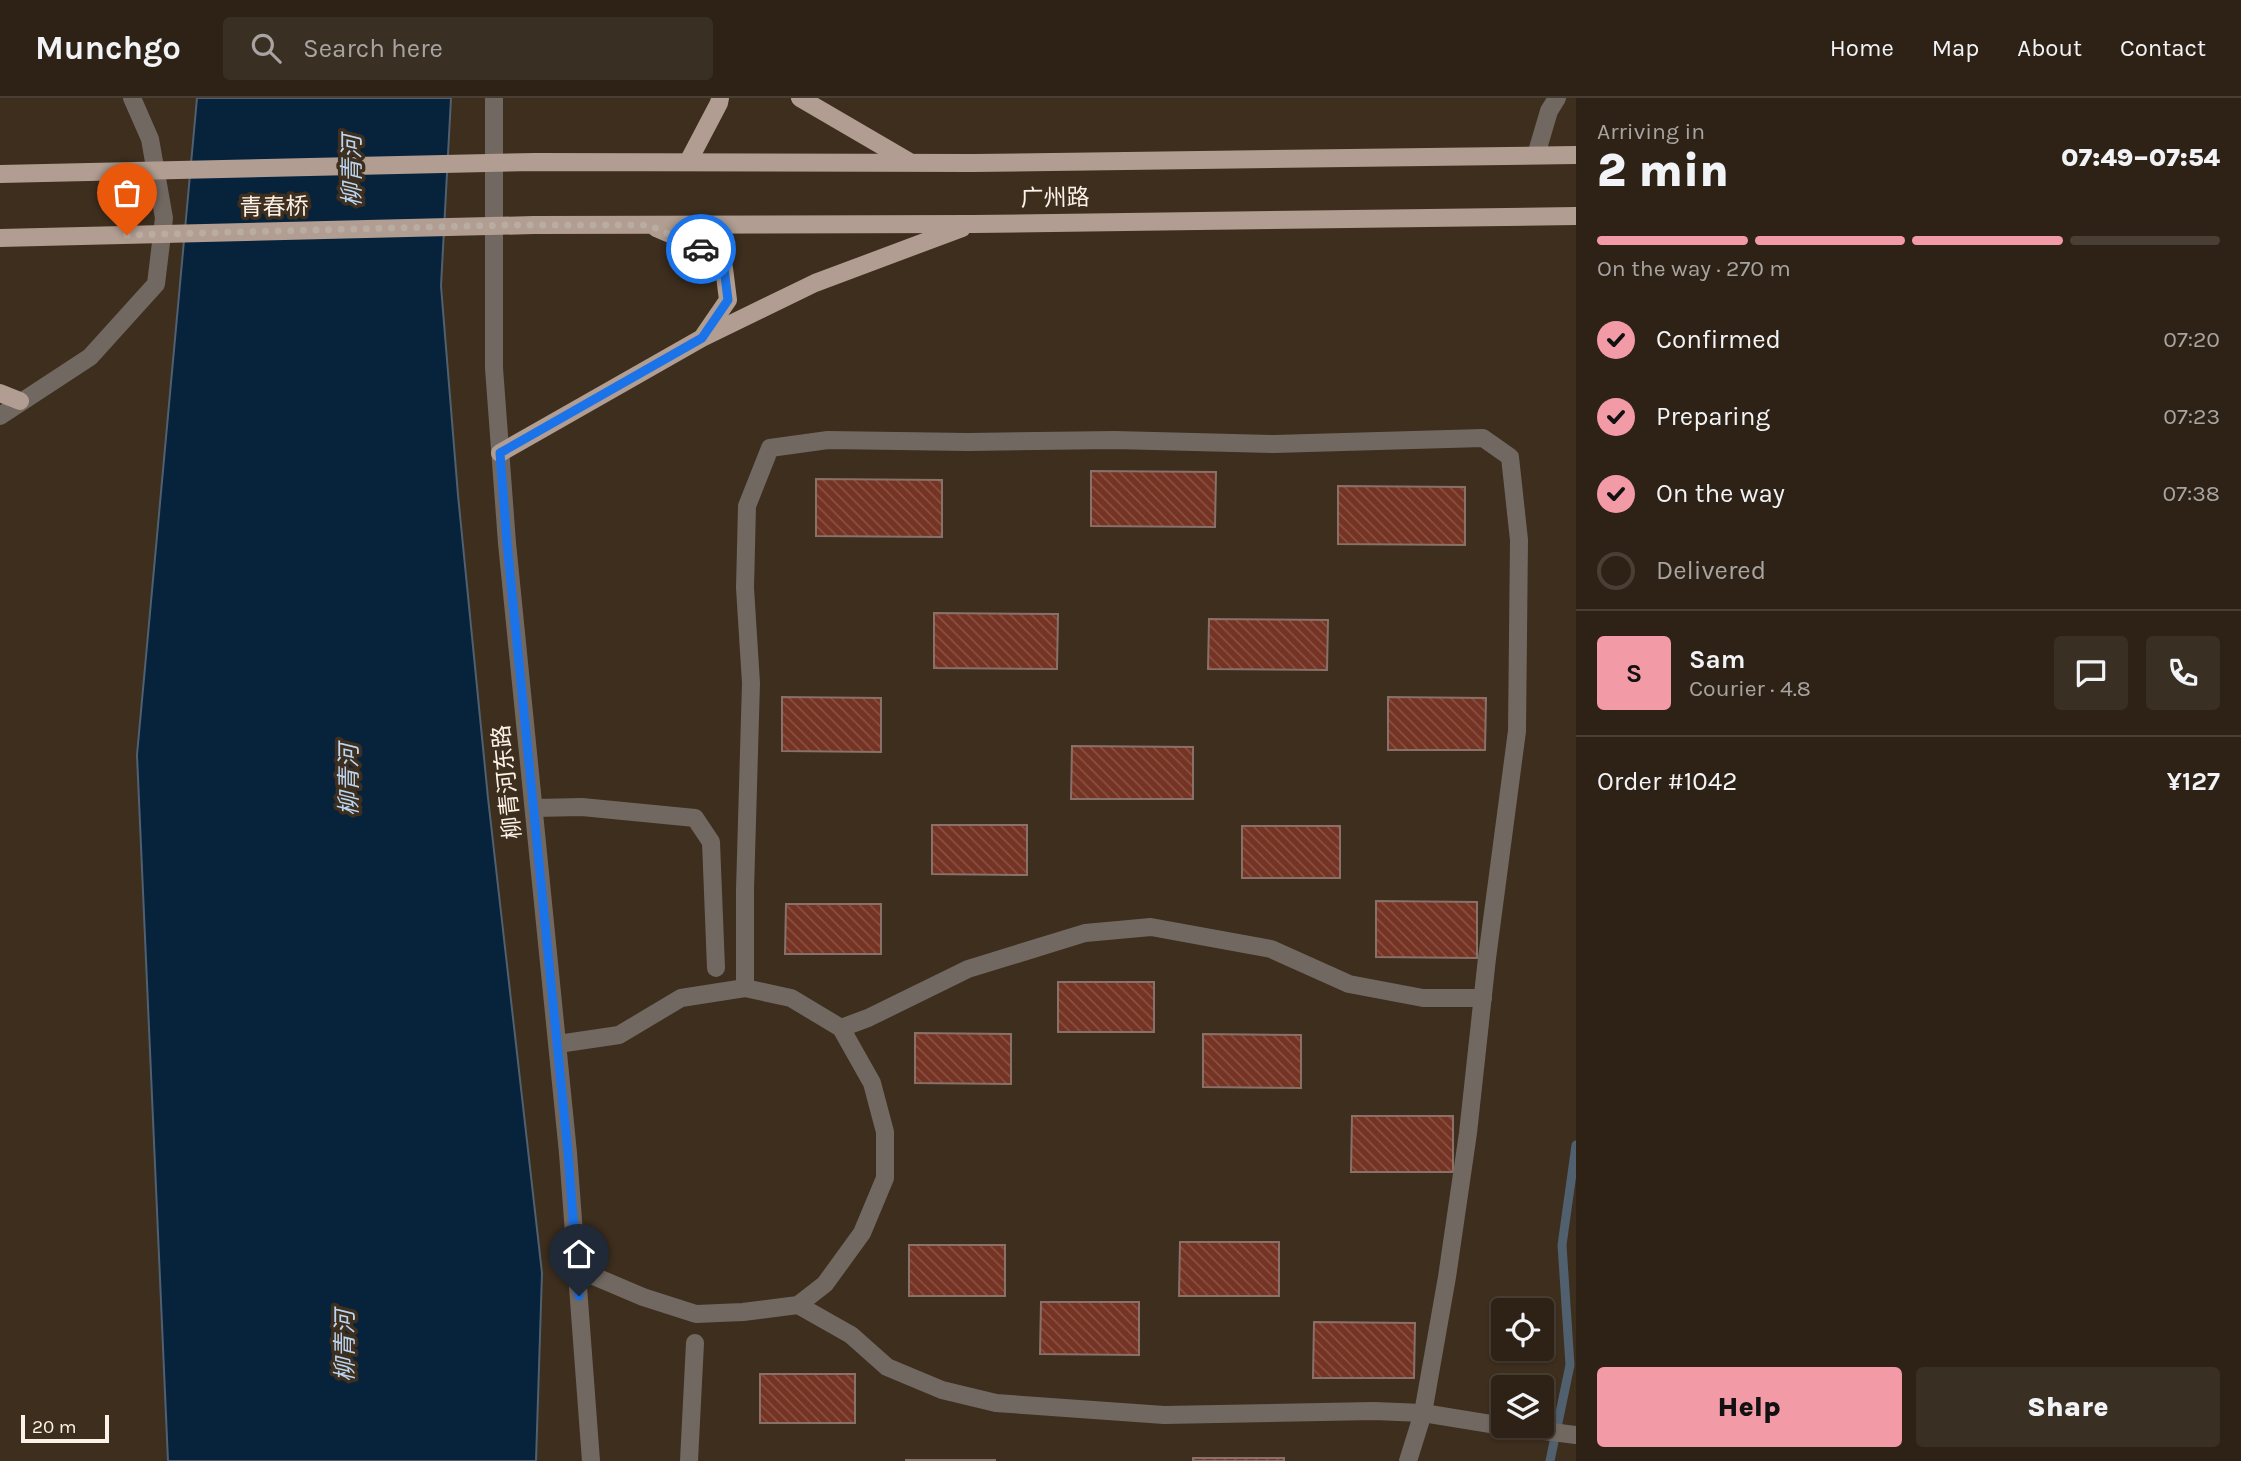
<!DOCTYPE html>
<html lang="en">
<head>
<meta charset="utf-8">
<style>
	body { margin:0; font-family:Karla,"Noto Sans SC",sans-serif; background:#3a2f23; color:#f1f3f6; height:100vh; display:flex; flex-direction:column; font-size:26px; white-space:nowrap }
	* { box-sizing:border-box; margin:0 }
	p { font-size:23px; color:#a7a4a1 }
	.icon { flex:none; width:38px; height:38px; fill:none; stroke:currentColor; stroke-width:2; stroke-linecap:round; stroke-linejoin:round }
	.map { position:relative; flex:1; overflow:hidden }
	.details { display:flex; flex-direction:column; background:#2e2216; width:665px }
	.details>* { flex:none }
	.fabs { position:absolute; left:1491px; top:1200px; display:grid; gap:14px }
	.fabs a { display:grid; place-items:center; width:63px; height:63px; border-radius:7px; background:#2e2216; box-shadow:0 2px 5px #0004,0 0 0 2px #493f35; font-size:35px }
	.scale { position:absolute; left:21px; bottom:18px; width:88px; box-sizing:border-box; padding-left:7px; border:4px solid #fcf2e8; border-top:0; font-size:19px; line-height:24px; white-space:nowrap; color:#fcf2e8; -webkit-text-stroke:5px #3d2e1e; paint-order:stroke }
	.pin { position:absolute; display:grid; place-items:center; width:60px; height:60px; color:#fff; margin:-72px -30px; border-radius:50% 50% 50% 0; rotate:-45deg; box-shadow:0 0 7px #0007 }
	.pin .icon { rotate:45deg }
	.courier { position:absolute; display:grid; place-items:center; width:70px; height:70px; margin:-35px; border:5px solid #1a73e8; border-radius:50%; background:#fff; color:#222; box-shadow:0 2px 9px #0007 }
	.summary em { font-style:normal; font-weight:800 }
	.summary div { display:flex; flex-direction:column-reverse }
	.summary { display:flex; align-items:center; justify-content:space-between; height:119px; padding:0 21px }
	h1 { font-size:46px; font-weight:800; line-height:52px }
	.bar { display:grid; grid-template-columns:repeat(4,1fr); gap:10px 7px; align-content:center; height:84px; padding:0 21px }
	.bar i { height:9px; border-radius:5px; background:#493f35 }
	.bar .active { background:#f39aa7 }
	.bar p { grid-column:span 4 }
	.line { display:flex; align-items:center; gap:18px; padding:0 21px; border-top:2px solid #493f35 }
	.line div { flex:1 }
	.round { display:grid; place-items:center; flex:none; width:74px; height:74px; border-radius:7px; background:#3a2f23 }
	ol { padding:0 21px; list-style:none }
	li { display:flex; align-items:center; gap:21px; height:77px }
	li p { margin-inline-start:auto }
	li .icon { padding:7px; border-radius:50%; background:#f39aa7; color:#111; stroke-width:4 }
	li:last-child { color:#a7a4a1 }
	li i { width:38px; height:38px; border:4px solid #493f35; border-radius:50% }
	.button { display:flex; gap:14px; margin-top:auto; padding:14px 21px }
	.button a { flex:1; height:80px; border-radius:7px; background:#f39aa7; color:#111; font-size:28px; font-weight:800; line-height:80px; text-align:center }
	.button a+a { background:#3a2f23; color:#f1f3f6 }
	header { display:flex; align-items:center; gap:42px; box-sizing:border-box; height:98px; padding:0 35px; background:#2e2216; border-bottom:2px solid #493f35 }
	header strong { font-size:33px }
	nav { display:flex; gap:38px; margin-inline-start:auto; font-size:24px }
	.search { width:490px; height:63px; background:#3a2f23; display:flex; align-items:center; gap:18px; box-sizing:border-box; padding:0 24px; border-radius:7px; color:#a7a4a1; font-size:26px }
	main { display:flex; flex:1; min-height:0 }
	.map>svg:first-child { display:block }
	.water { fill:#07223b; stroke:#50606f; stroke-width:2 }
	.lines { fill:none; stroke-linecap:round; stroke-linejoin:round }
	.stream { stroke:#50606f; stroke-width:9 }
	.building { fill:url(#building-back-hatch); stroke:#897069; stroke-width:2 }
	.service { stroke:#726862; stroke-width:18 }
	.minor { stroke:#726862; stroke-width:18 }
	.primary { stroke:#b19d91; stroke-width:18 }
	.done { stroke:#b9ada1; stroke-width:7; stroke-dasharray:0 12.6 }
	.route { stroke:#1a73e8; stroke-width:9 }
	.labels { text-anchor:middle; dominant-baseline:central; stroke-width:7; stroke-linejoin:round; paint-order:stroke }
	.street-label { font-size:23px; fill:#fcf2e8; stroke:#3d2e1e }
	.water-label { font-size:24px; font-style:italic; fill:#bad6f3; stroke:#3d2e1e }
</style>
</head>
<body>
<header>
<strong>Munchgo</strong>
<div class="search"><svg class="icon" aria-label="search" viewBox="0 0 24 24"><circle cx="10" cy="10" r="6"/><path d="M15 15l6 6"/></svg>Search here</div>
<nav><a>Home</a><a>Map</a><a>About</a><a>Contact</a></nav>
</header>
<main>
<div class="map">
<svg width="1576" height="1363" viewBox="0 0 1576 1363">
	<defs>
		<pattern id="building-back-hatch" width="6" height="6" patternUnits="userSpaceOnUse" patternTransform="scale(1.75)"><rect width="6" height="6" fill="#743323"/><path d="M-1 5l2 2M0 0l6 6M5-1l2 2" fill="none" stroke="#895143"/></pattern>
	</defs>
	<rect width="100%" height="100%" fill="#3d2e1e"/>
	<!-- water -->
	<path class="water" d="M 197,0 L 451,0 L 441,188 L 458,397 L 488,700 L 542,1175 L 536,1363 L 168,1363 L 137,657 Z"/>
	<g class="lines">
		<!-- stream -->
		<path class="stream" d="M 1550,1363 L 1570,1267 L 1562,1147 L 1576,1047"/>
	</g>
	<!-- building -->
	<g class="building">
		<path d="M 1091,373 L 1216,374 L 1215,429 L 1091,428 Z"/>
		<path d="M 816,381 L 942,382 L 942,439 L 816,438 Z"/>
		<path d="M 1338,388 L 1465,389 L 1465,447 L 1338,446 Z"/>
		<path d="M 934,515 L 1058,516 L 1057,571 L 934,570 Z"/>
		<path d="M 1209,521 L 1328,522 L 1327,572 L 1208,571 Z"/>
		<path d="M 782,599 L 881,600 L 881,654 L 782,653 Z"/>
		<path d="M 1388,599 L 1486,600 L 1485,652 L 1388,652 Z"/>
		<path d="M 1072,648 L 1193,649 L 1193,701 L 1071,701 Z"/>
		<path d="M 932,727 L 1027,727 L 1027,777 L 932,776 Z"/>
		<rect x="1242" y="728" width="98" height="52"/>
		<path d="M 1376,803 L 1477,804 L 1477,860 L 1376,859 Z"/>
		<path d="M 786,806 L 881,806 L 881,856 L 785,856 Z"/>
		<rect x="1058" y="884" width="96" height="50"/>
		<path d="M 915,935 L 1011,936 L 1011,986 L 915,985 Z"/>
		<path d="M 1203,936 L 1301,937 L 1301,990 L 1203,989 Z"/>
		<path d="M 1352,1018 L 1453,1018 L 1453,1074 L 1351,1074 Z"/>
		<path d="M 1180,1144 L 1279,1144 L 1279,1198 L 1179,1198 Z"/>
		<rect x="909" y="1147" width="96" height="51"/>
		<path d="M 1041,1204 L 1139,1204 L 1139,1257 L 1040,1256 Z"/>
		<path d="M 1314,1224 L 1415,1225 L 1414,1280 L 1313,1280 Z"/>
		<rect x="760" y="1276" width="95" height="49"/>
		<rect x="1193" y="1360" width="91" height="3"/>
		<rect x="906" y="1362" width="89" height="1"/>
	</g>
	<g class="lines">
		<!-- service -->
		<g class="service">
			<path d="M 1536,57 L 1549,13 L 1557,0"/>
			<path d="M 534,710 L 582,709 L 695,720 L 711,744 L 716,870"/>
			<path d="M 841,930 L 868,920 L 968,871 L 1085,835 L 1151,829 L 1271,851 L 1349,886 L 1423,900 L 1483,900"/>
			<path d="M 798,1207 L 851,1237 L 887,1269 L 942,1292 L 996,1305 L 1164,1317 L 1374,1313 L 1423,1315"/>
			<path d="M 689,1363 L 695,1245"/>
		</g>
		<!-- minor -->
		<g class="minor">
			<path d="M 494,0 L 494,270 L 507,445 L 568,1055 L 591,1363"/>
			<path d="M 0,318 L 90,259 L 156,186 L 164,120 L 150,41 L 132,0"/>
			<path d="M 558,946 L 619,937 L 681,900 L 745,890 L 745,792 L 751,585 L 745,490 L 747,408 L 770,350 L 828,342 L 968,344 L 1115,342 L 1274,346 L 1483,340 L 1510,359 L 1519,442 L 1517,633 L 1487,860 L 1468,1035 L 1447,1179 L 1423,1315 L 1408,1363"/>
			<path d="M 577,1171 L 643,1199 L 696,1216 L 743,1214 L 798,1207 L 825,1186 L 862,1135 L 885,1080 L 885,1034 L 872,985 L 841,930 L 791,900 L 745,890"/>
			<path d="M 1423,1315 L 1503,1328"/>
			<path d="M 1505,1328 L 1576,1337"/>
		</g>
		<!-- primary -->
		<g class="primary">
			<path d="M 800,0 L 908,63"/>
			<path d="M 688,64 L 719,5 L 720,0"/>
			<path d="M 0,76 L 535,64 L 973,65 L 1576,57"/>
			<path d="M 656,130 L 696,147 L 724,170 L 728,202 L 704,237"/>
			<path d="M 0,140 L 534,127 L 973,126 L 1576,118"/>
			<path d="M 0,295 L 20,303"/>
			<path d="M 500,355 L 702,240 L 815,185 L 962,130"/>
		</g>
	</g>
	<g class="lines">
		<!-- done -->
		<path class="done" d="M 127,137 L 507,127 L 649,127 L 701,151"/>
		<!-- route -->
		<path class="route" d="M 579,1198 L 568,1055 L 507,445 L 500,355 L 702,240 L 728,202 L 724,170 L 701,151"/>
	</g>
	<g class="labels">
		<!-- street labels -->
		<g class="street-label">
			<text transform="translate(1055 100) rotate(-1)">广州路</text>
			<text transform="translate(274 109) rotate(-1)">青春桥</text>
			<text transform="translate(507 684) rotate(-96)">柳青河东路</text>
		</g>
		<!-- water labels -->
		<g class="water-label">
			<text transform="translate(352 73) rotate(-90)">柳青河</text>
			<text transform="translate(349 682) rotate(-90)">柳青河</text>
			<text transform="translate(345 1248) rotate(-90)">柳青河</text>
		</g>
	</g>
</svg>
<div class="fabs">
<a><svg class="icon" aria-label="locate" viewBox="0 0 24 24"><circle cx="12" cy="12" r="6"/><path d="M12 2v4M12 18v4M2 12h4M18 12h4"/></svg></a>
<a><svg class="icon" aria-label="layers" viewBox="0 0 24 24"><path d="M12 4l9 5-9 5-9-5zM3 14l9 5 9-5"/></svg></a>
</div>
<div class="scale">20 m</div>
<div class="pin" style="left:127px;top:137px;background:#ea580c"><svg class="icon" aria-label="bag" viewBox="0 0 24 24"><path d="M5 8h14l-1 12H6zM9 8a3 3 0 0 1 6 0"/></svg></div>
<div class="pin" style="left:579px;top:1198px;background:#1f2937"><svg class="icon" aria-label="home" viewBox="0 0 24 24"><path d="M3 11l9-7 9 7M6 9v11h12V9"/></svg></div>
<div class="courier" style="left:701px;top:151px"><svg class="icon" aria-label="car" viewBox="0 0 24 24"><path d="M5 17H2v-5l4-1 3-4h7l3 4 3 1v5h-3M9 17h6M6 11h13"/><circle cx="7" cy="17" r="2"/><circle cx="17" cy="17" r="2"/></svg></div>
</div>
<section class="details">
<div class="summary"><div><h1>2 min</h1><p>Arriving in</p></div><em>07:49–07:54</em></div>
<div class="bar"><i class="active"></i><i class="active"></i><i class="active"></i><i></i><p>On the way · 270 m</p></div>
<ol>
<li><svg class="icon" aria-label="check" viewBox="0 0 24 24"><path d="M5 12l5 5 9-10"/></svg>Confirmed<p>07:20</p></li>
<li><svg class="icon" aria-label="check" viewBox="0 0 24 24"><path d="M5 12l5 5 9-10"/></svg>Preparing<p>07:23</p></li>
<li><svg class="icon" aria-label="check" viewBox="0 0 24 24"><path d="M5 12l5 5 9-10"/></svg>On the way<p>07:38</p></li>
<li><i></i>Delivered</li>
</ol>
<div class="line" style="height:126px"><b class="round" style="background:#f39aa7;color:#111">S</b><div><b>Sam</b><p>Courier · 4.8</p></div><a class="round"><svg class="icon" aria-label="chat" viewBox="0 0 24 24"><path d="M4 5h16v11H9l-5 4z"/></svg></a><a class="round"><svg class="icon" aria-label="phone" viewBox="0 0 24 24"><path d="M5 4h4l2 5-3 2q2 4 5 5l2-3 5 2v4C11 20 4 13 5 4z"/></svg></a></div>
<div class="line" style="height:91px"><div>Order #1042</div><b>¥127</b></div>
<div class="button"><a>Help</a><a>Share</a></div>
</section>
</main>
</body>
</html>
